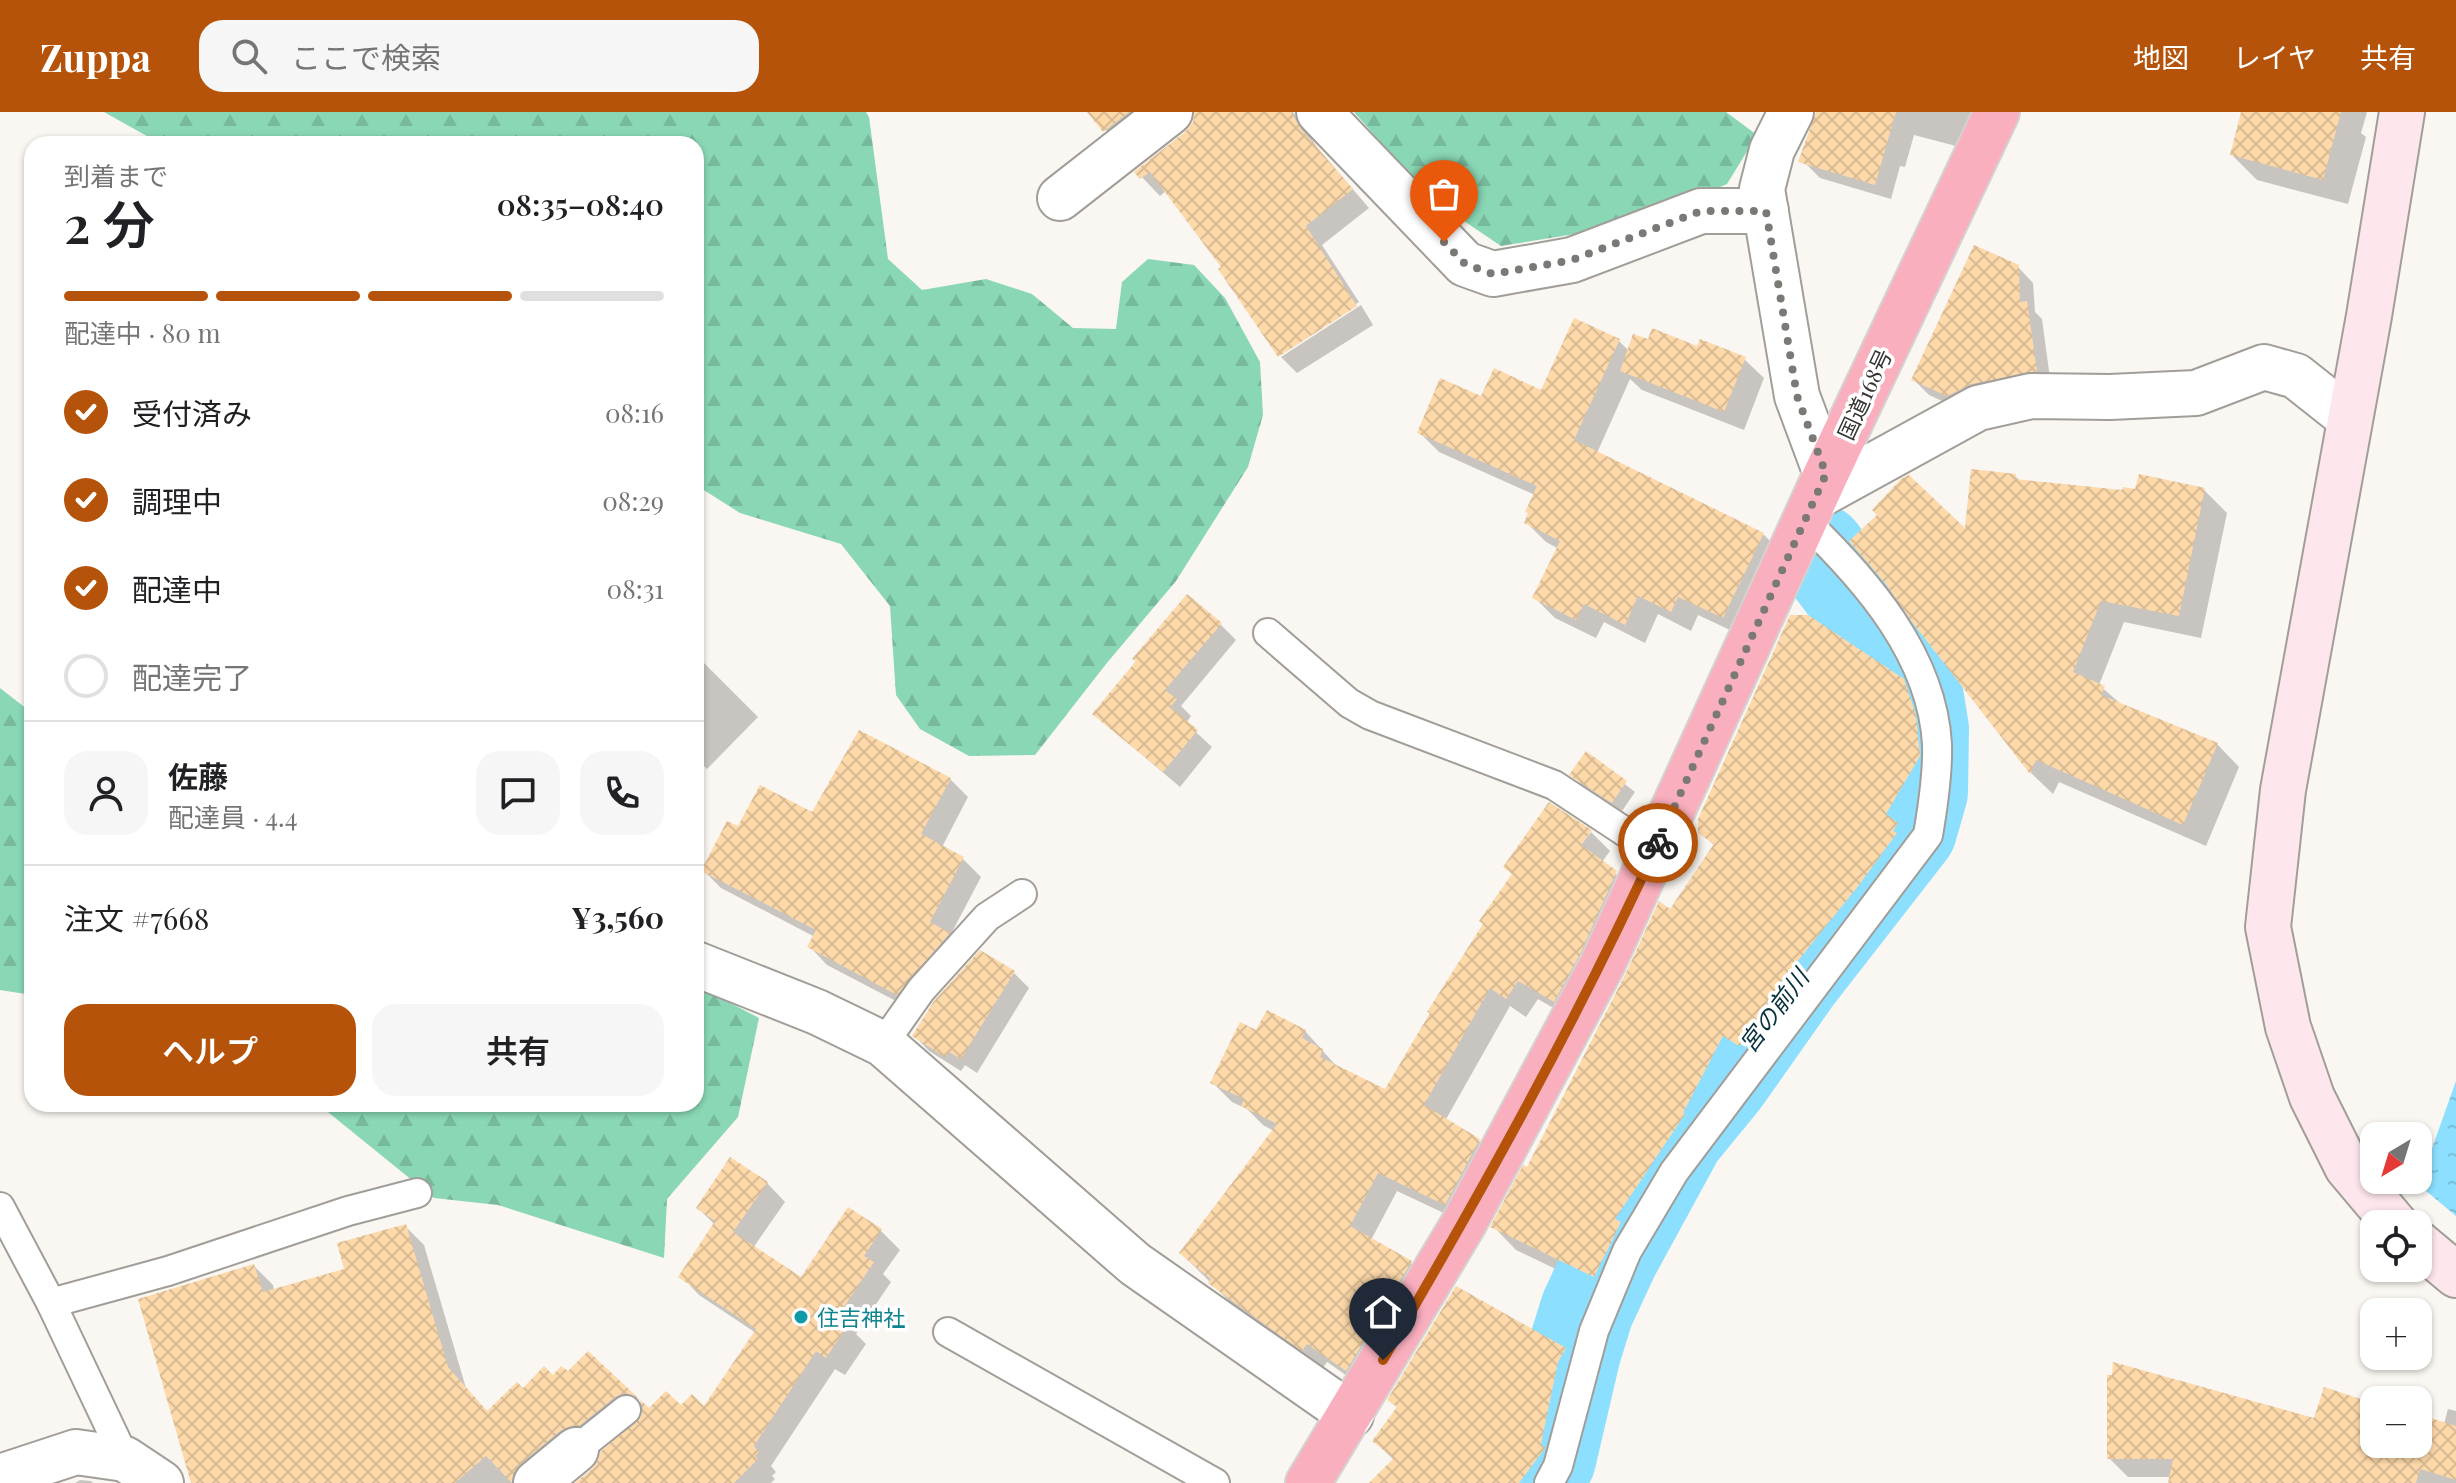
<!DOCTYPE html>
<html lang="ja">
<head>
<meta charset="utf-8">
<style>
	body { margin:0; font-family:"Playfair Display","Noto Sans JP",serif; background:#f6f6f6; color:#202124; height:100vh; display:flex; flex-direction:column; font-size:30px; white-space:nowrap }
	* { box-sizing:border-box; margin:0 }
	p { font-size:26px; color:#757577 }
	.icon { flex:none; width:44px; height:44px; fill:none; stroke:currentColor; stroke-width:2; stroke-linecap:round; stroke-linejoin:round }
	.map { position:relative; flex:1; overflow:hidden }
	.side { position:absolute; left:24px; top:24px; width:680px; height:976px; display:flex; flex-direction:column; background:#fff; border-radius:24px; box-shadow:0 2px 6px #0004 }
	.side>* { flex:none }
	.needle { width:52px; rotate:218deg }
	.controls { position:absolute; left:2360px; top:1010px; display:grid; gap:16px }
	.controls a { display:grid; place-items:center; width:72px; height:72px; border-radius:16px; background:#fff; box-shadow:0 2px 6px #0004; font-size:40px }
	.pin { position:absolute; display:grid; place-items:center; width:68px; height:68px; color:#fff; margin:-82px -34px; border-radius:50% 50% 50% 0; rotate:-45deg; box-shadow:0 0 8px #0007 }
	.pin .icon { rotate:45deg }
	.courier { position:absolute; display:grid; place-items:center; width:80px; height:80px; margin:-40px; border:6px solid #b45309; border-radius:50%; background:#fff; color:#222; box-shadow:0 2px 10px #0007 }
	.headline em { font-style:normal; font-weight:600 }
	.headline div { display:flex; flex-direction:column-reverse }
	.headline { display:flex; align-items:center; justify-content:space-between; height:136px; padding:0 40px }
	h1 { font-size:52px; font-weight:600; line-height:60px }
	.bar { display:grid; grid-template-columns:repeat(4,1fr); gap:12px 8px; align-content:center; height:96px; padding:0 40px }
	.bar i { height:10px; border-radius:6px; background:#e0e0e0 }
	.bar .on { background:#b45309 }
	.bar p { grid-column:span 4 }
	.line { display:flex; align-items:center; gap:20px; padding:0 40px; border-top:2px solid #e0e0e0 }
	.line div { flex:1 }
	.round { display:grid; place-items:center; flex:none; width:84px; height:84px; border-radius:24px; background:#f6f6f6 }
	ol { padding:0 40px; list-style:none }
	li { display:flex; align-items:center; gap:24px; height:88px }
	li p { margin-inline-start:auto }
	li .icon { padding:8px; border-radius:50%; background:#b45309; color:#fff; stroke-width:4 }
	li:last-child { color:#757577 }
	li i { width:44px; height:44px; border:4px solid #e0e0e0; border-radius:50% }
	.cta { display:flex; gap:16px; margin-top:auto; padding:16px 40px }
	.cta a { flex:1; height:92px; border-radius:24px; background:#b45309; color:#fff; font-size:32px; font-weight:600; line-height:92px; text-align:center }
	.cta a+a { background:#f6f6f6; color:#202124 }
	header { display:flex; align-items:center; gap:48px; box-sizing:border-box; height:112px; padding:0 40px; background:#b45309; color:#fff }
	header strong { font-size:38px }
	nav { display:flex; gap:44px; margin-inline-start:auto; font-size:28px }
	.search { width:560px; height:72px; background:#f6f6f6; display:flex; align-items:center; gap:20px; box-sizing:border-box; padding:0 28px; border-radius:24px; color:#757577; font-size:30px }
	.map>svg:first-child { display:block }
	.forest { fill:url(#forest-firs) }
	.water { fill:url(#water-ripples) }
	.shadow { fill:#0003 }
	.lines { fill:none; stroke-linecap:round; stroke-linejoin:round }
	.river { stroke:#8cdffe; stroke-width:94 }
	.building { fill:url(#building-cross-hatch) }
	.lane-casing { stroke:#a19e99; stroke-width:32 }
	.street-casing { stroke:#a19e99; stroke-width:48 }
	.secondary-casing { stroke:#a19e99; stroke-width:48 }
	.highway-casing { stroke:#d3d3d2; stroke-width:48 }
	.lane { stroke:#fff; stroke-width:28 }
	.street { stroke:#fff; stroke-width:44 }
	.secondary { stroke:#fee7ec; stroke-width:44 }
	.highway { stroke:#faafbe; stroke-width:44 }
	.done { stroke:#7b7976; stroke-width:8; stroke-dasharray:0 14.4 }
	.route { stroke:#b45309; stroke-width:10 }
	.culture-dot { fill:#0f9aa8; stroke:#fff; stroke-width:3 }
	.labels { text-anchor:middle; dominant-baseline:central; stroke-width:7; stroke-linejoin:round; paint-order:stroke }
	.street-label { font-size:22px; fill:#363533; stroke:#fff }
	.culture-label { font-size:22px; fill:#0d838f; stroke:#fff; text-anchor:start }
	.water-label { font-size:24px; font-style:italic; fill:#07303d; stroke:#fff }
</style>
</head>
<body>
<header>
<strong>Zuppa</strong>
<div class="search"><svg class="icon" aria-label="search" viewBox="0 0 24 24"><circle cx="10" cy="10" r="6"/><path d="M15 15l6 6"/></svg>ここで検索</div>
<nav><a>地図</a><a>レイヤ</a><a>共有</a></nav>
</header>
<div class="map">
<svg width="2456" height="1371" viewBox="0 0 2456 1371">
	<defs>
		<pattern id="forest-firs" width="22" height="20" patternUnits="userSpaceOnUse" patternTransform="scale(2)"><rect width="22" height="20" fill="#89d7b5"/><path d="M5 1l3.5 6h-7zM16 11l3.5 6h-7z" fill="#77b99c"/></pattern>
		<pattern id="water-ripples" width="26" height="14" patternUnits="userSpaceOnUse" patternTransform="scale(2)"><rect width="26" height="14" fill="#8cdffe"/><path d="M2 4q2-2 4 0t4 0M15 11q2-2 4 0t4 0" fill="none" stroke="#79c0da"/></pattern>
		<pattern id="building-cross-hatch" width="8" height="8" patternUnits="userSpaceOnUse" patternTransform="scale(2)"><rect width="8" height="8" fill="#fdd9aa"/><path d="M0 0l8 8M0 8l8-8" fill="none" stroke="#d9bb93"/></pattern>
	</defs>
	<rect width="100%" height="100%" fill="#faf6f1"/>
	<!-- forest -->
	<g class="forest">
		<path d="M 104,0 L 866,0 L 869,5 L 888,147 L 922,178 L 986,167 L 1032,182 L 1073,216 L 1116,217 L 1122,170 L 1148,147 L 1194,153 L 1225,186 L 1260,250 L 1263,303 L 1248,355 L 1176,469 L 1106,552 L 1035,643 L 969,644 L 920,617 L 896,583 L 890,494 L 841,432 L 740,401 L 696,373 L 696,32 L 161,32 Z"/>
		<path d="M 1354,0 L 1726,0 L 1757,23 L 1727,72 L 1652,104 L 1581,121 L 1501,134 L 1430,86 Z"/>
		<path d="M 0,576 L 32,601 L 32,883 L 0,878 Z"/>
		<path d="M 696,873 L 759,906 L 738,1005 L 667,1087 L 664,1146 L 498,1093 L 434,1086 L 318,992 L 696,992 Z"/>
	</g>
	<!-- water -->
	<path class="water" d="M 2456,969 L 2456,1104 L 2419,1073 Z"/>
	<!-- shadow -->
	<g class="shadow">
		<path d="M 1090,0 L 1170,0 L 1123,37 Z"/>
		<path d="M 1196,0 L 1293,0 L 1319,38 L 1369,96 L 1322,133 L 1359,190 L 1280,241 L 1280,244 L 1221,157 L 1224,155 L 1166,79 L 1160,84 L 1137,60 L 1187,21 L 1195,11 Z"/>
		<path d="M 1819,0 L 1981,0 L 1971,38 L 1914,23 L 1905,55 L 1900,54 L 1891,87 L 1820,66 L 1804,50 Z"/>
		<path d="M 2243,0 L 2367,0 L 2361,21 L 2366,25 L 2348,92 L 2257,68 L 2232,43 Z"/>
		<path d="M 2018,155 L 2033,171 L 2035,200 L 2042,207 L 2051,274 L 1964,299 L 1929,283 L 1913,267 Z"/>
		<path d="M 1361,193 L 1373,213 L 1297,261 L 1281,245 Z"/>
		<path d="M 1619,229 L 1629,239 L 1650,229 L 1699,236 L 1744,247 L 1764,266 L 1744,318 L 1642,278 L 1630,267 L 1597,341 L 1763,422 L 1783,442 L 1743,524 L 1698,503 L 1691,519 L 1658,502 L 1645,531 L 1604,510 L 1596,526 L 1555,506 L 1535,486 L 1559,437 L 1546,430 L 1526,410 L 1535,383 L 1439,340 L 1419,320 L 1482,287 L 1542,280 Z"/>
		<path d="M 2015,364 L 2020,369 L 2124,380 L 2204,378 L 2227,401 L 2201,526 L 2124,510 L 2099,573 L 2122,593 L 2217,632 L 2239,655 L 2206,734 L 2059,670 L 2053,682 L 2031,661 L 1914,509 L 1966,421 Z"/>
		<path d="M 1220,512 L 1236,528 L 1181,594 L 1191,604 L 1186,611 L 1212,635 L 1180,675 L 1094,602 Z"/>
		<path d="M 696,543 L 758,605 L 707,657 L 696,646 Z"/>
		<path d="M 1903,569 L 1927,593 L 1942,668 L 1909,724 L 1920,736 L 1638,1130 L 1618,1187 L 1516,1138 L 1493,1114 L 1528,1058 L 1671,800 L 1715,734 L 1700,720 Z"/>
		<path d="M 1586,642 L 1635,680 L 1622,699 L 1581,672 L 1572,662 Z"/>
		<path d="M 950,667 L 968,685 L 942,735 L 963,747 L 981,765 L 950,824 L 966,840 L 915,899 L 827,853 L 810,835 L 815,825 L 721,776 L 703,758 L 739,717 L 813,703 Z"/>
		<path d="M 1591,720 L 1610,739 L 1602,750 L 1636,780 L 1574,908 L 1538,887 L 1526,905 L 1510,894 L 1445,1009 L 1479,1029 L 1499,1048 L 1465,1111 L 1397,1079 L 1371,1128 L 1411,1151 L 1430,1170 L 1366,1277 L 1327,1250 L 1323,1256 L 1261,1213 L 1230,1190 L 1181,1141 L 1274,1019 L 1263,1013 L 1247,997 L 1232,990 L 1212,970 L 1257,921 L 1305,919 L 1339,957 L 1386,980 Z"/>
		<path d="M 980,841 L 1014,861 L 1029,876 L 977,961 L 965,953 L 961,959 L 929,939 L 914,923 Z"/>
		<path d="M 767,1071 L 785,1090 L 753,1136 L 802,1168 L 849,1098 L 881,1119 L 900,1138 L 883,1162 L 891,1170 L 856,1222 L 866,1232 L 845,1263 L 835,1257 L 771,1354 L 776,1360 L 772,1364 L 775,1367 L 771,1371 L 578,1371 L 593,1359 L 646,1301 L 635,1302 L 538,1371 L 193,1371 L 254,1154 L 273,1173 L 274,1179 L 347,1158 L 405,1114 L 424,1133 L 466,1276 L 488,1300 L 523,1279 L 553,1265 L 568,1262 L 588,1241 L 649,1299 L 705,1297 L 756,1221 L 699,1183 L 681,1164 L 715,1113 L 698,1096 Z"/>
		<path d="M 1565,1237 L 1583,1256 L 1552,1371 L 1372,1371 L 1394,1348 L 1374,1329 Z"/>
		<path d="M 2448,1297 L 2456,1299 L 2456,1371 L 2171,1371 L 2172,1365 L 2128,1365 L 2109,1346 L 2418,1332 L 2418,1304 L 2444,1312 Z"/>
		<path d="M 80,1368 L 91,1369 L 93,1371 L 75,1371 Z"/>
	</g>
	<g class="lines">
		<!-- river -->
		<path class="river" d="M 1532,1371 L 1549,1347 L 1574,1240 L 1587,1198 L 1612,1144 L 1678,1023 L 1723,968 L 1797,863 L 1910,718 L 1921,680 L 1922,617 L 1915,574 L 1864,499 L 1819,439"/>
	</g>
	<!-- building -->
	<g class="building">
		<path d="M 1087,0 L 1129,0 L 1103,20 Z"/>
		<path d="M 1194,0 L 1291,0 L 1301,17 L 1353,77 L 1306,114 L 1357,194 L 1278,245 L 1218,157 L 1221,155 L 1150,60 L 1140,67 L 1134,60 L 1185,20 L 1193,10 Z"/>
		<path d="M 1816,0 L 1896,0 L 1875,73 L 1798,50 Z"/>
		<path d="M 2241,0 L 2341,0 L 2323,68 L 2230,43 Z"/>
		<path d="M 1974,133 L 2019,153 L 2020,190 L 2027,189 L 2037,259 L 1972,272 L 1947,284 L 1911,268 Z"/>
		<path d="M 1574,206 L 1620,227 L 1574,328 L 1764,421 L 1723,506 L 1678,485 L 1671,500 L 1638,484 L 1625,513 L 1584,492 L 1576,508 L 1532,486 L 1560,429 L 1524,411 L 1528,401 L 1525,400 L 1537,374 L 1417,321 L 1440,266 L 1481,284 L 1494,256 L 1541,278 Z"/>
		<path d="M 1652,216 L 1697,234 L 1700,227 L 1746,245 L 1724,300 L 1620,259 L 1633,222 L 1648,227 Z"/>
		<path d="M 1971,357 L 2016,362 L 2015,367 L 2122,378 L 2123,375 L 2135,377 L 2139,362 L 2205,376 L 2179,504 L 2101,489 L 2073,560 L 2105,574 L 2101,583 L 2218,631 L 2183,713 L 2036,648 L 2030,662 L 1912,510 L 1885,471 L 1849,429 L 1877,403 L 1872,398 L 1901,367 L 1909,363 L 1965,416 Z"/>
		<path d="M 1187,482 L 1222,511 L 1165,578 L 1177,587 L 1170,595 L 1198,618 L 1163,660 L 1092,602 L 1136,549 L 1132,547 Z"/>
		<path d="M 1790,503 L 1808,503 L 1904,567 L 1916,603 L 1920,644 L 1886,702 L 1898,711 L 1893,719 L 1897,721 L 1859,773 L 1784,866 L 1739,934 L 1723,924 L 1683,1001 L 1685,1002 L 1615,1107 L 1621,1110 L 1594,1165 L 1490,1115 L 1523,1053 L 1527,1055 L 1625,863 L 1659,789 L 1670,797 L 1714,732 L 1698,721 L 1698,707 Z"/>
		<path d="M 859,618 L 951,666 L 921,722 L 964,745 L 930,810 L 950,821 L 897,883 L 807,835 L 816,818 L 701,759 L 727,709 L 738,714 L 760,673 L 812,700 Z"/>
		<path d="M 1586,639 L 1627,669 L 1612,691 L 1569,663 Z"/>
		<path d="M 1549,690 L 1592,718 L 1581,733 L 1617,759 L 1581,840 L 1554,890 L 1518,869 L 1506,887 L 1490,876 L 1424,993 L 1480,1027 L 1445,1093 L 1378,1061 L 1350,1114 L 1412,1149 L 1346,1259 L 1307,1232 L 1302,1239 L 1239,1194 L 1208,1171 L 1211,1167 L 1179,1141 L 1277,1012 L 1241,994 L 1244,987 L 1210,971 L 1240,910 L 1256,918 L 1267,898 L 1306,918 L 1302,926 L 1323,937 L 1320,945 L 1385,977 L 1430,901 L 1427,900 L 1483,812 L 1479,809 L 1512,762 L 1503,755 Z"/>
		<path d="M 980,838 L 1015,859 L 961,947 L 949,940 L 945,945 L 912,924 L 934,889 Z"/>
		<path d="M 730,1045 L 768,1070 L 733,1120 L 801,1165 L 848,1095 L 882,1117 L 864,1144 L 874,1150 L 838,1204 L 849,1211 L 826,1246 L 816,1239 L 754,1334 L 759,1340 L 755,1344 L 758,1347 L 734,1371 L 575,1371 L 592,1357 L 599,1347 L 600,1340 L 641,1305 L 643,1296 L 640,1288 L 633,1283 L 624,1281 L 615,1285 L 579,1314 L 571,1314 L 560,1319 L 520,1352 L 513,1362 L 512,1371 L 486,1344 L 455,1371 L 191,1371 L 138,1187 L 254,1152 L 263,1180 L 344,1157 L 337,1131 L 406,1112 L 448,1255 L 487,1299 L 517,1270 L 523,1276 L 544,1254 L 553,1263 L 561,1254 L 568,1259 L 588,1239 L 649,1296 L 666,1279 L 681,1293 L 692,1282 L 704,1294 L 756,1217 L 678,1165 L 715,1109 L 696,1096 Z"/>
		<path d="M 1456,1174 L 1566,1236 L 1558,1250 L 1541,1332 L 1545,1336 L 1519,1371 L 1369,1371 L 1394,1346 L 1372,1329 L 1397,1295 L 1387,1288 Z"/>
		<path d="M 2113,1250 L 2314,1306 L 2324,1275 L 2367,1289 L 2368,1286 L 2375,1288 L 2374,1332 L 2418,1332 L 2418,1302 L 2456,1314 L 2456,1368 L 2420,1357 L 2416,1371 L 2168,1371 L 2173,1347 L 2107,1347 L 2107,1263 L 2112,1263 Z"/>
	</g>
	<g class="lines">
		<defs>
			<g id="lane">
				<path d="M 1268,521 L 1349,591 L 1370,603 L 1554,673 L 1654,739"/>
				<path d="M 883,932 L 921,878 L 987,805 L 1022,782"/>
				<path d="M 0,1095 L 51,1191 L 125,1347"/>
				<path d="M 51,1191 L 168,1159 L 348,1099 L 417,1081"/>
				<path d="M 948,1220 L 1215,1371"/>
				<path d="M 576,1338 L 626,1298"/>
				<path d="M 1549,1371 L 1558,1354 L 1594,1219 L 1627,1139 L 1674,1060 L 1928,723 C 1933,694 1938,662 1937,632 C 1932,543 1866,468 1805,409"/>
			</g>
			<g id="street">
				<path d="M 1319,0 L 1465,152 L 1493,162 L 1572,148 L 1701,99 L 1766,99"/>
				<path d="M 1791,0 L 1772,38 L 1762,77 L 1797,284 L 1826,362"/>
				<path d="M 1060,86 L 1170,0"/>
				<path d="M 1816,385 L 1978,296 L 2031,284 L 2110,285 L 2196,281 L 2264,255 L 2296,264 L 2349,306"/>
				<path d="M 696,852 L 817,900 L 883,932 L 1135,1152 L 1351,1303"/>
				<path d="M 0,1365 L 76,1340 L 125,1347 L 161,1371"/>
				<path d="M 536,1371 L 576,1338"/>
			</g>
			<g id="secondary">
				<path d="M 2395,1112 L 2347,1055 L 2312,985 L 2288,915 L 2268,815 L 2283,678 L 2369,204 L 2402,0"/>
				<path d="M 2418,1131 L 2456,1163"/>
			</g>
			<path id="highway" d="M 1308,1371 L 1464,1111 L 1603,851 L 1826,362 L 1997,0"/>
		</defs>
		<!-- lane casing -->
		<use href="#lane" class="lane-casing"/>
		<!-- street casing -->
		<use href="#street" class="street-casing"/>
		<!-- secondary casing -->
		<use href="#secondary" class="secondary-casing"/>
		<!-- highway casing -->
		<use href="#highway" class="highway-casing"/>
		<!-- lane -->
		<use href="#lane" class="lane"/>
		<!-- street -->
		<use href="#street" class="street"/>
		<!-- secondary -->
		<use href="#secondary" class="secondary"/>
		<!-- highway -->
		<use href="#highway" class="highway"/>
	</g>
	<g class="lines">
		<!-- done -->
		<path class="done" d="M 1444,130 L 1465,152 L 1493,162 L 1572,148 L 1701,99 L 1766,99 L 1797,284 L 1826,362 L 1658,731"/>
		<!-- route -->
		<path class="route" d="M 1383,1248 C 1482,1079 1577,909 1658,731"/>
	</g>
	<!-- markers -->
	<circle class="culture-dot" cx="801" cy="1205" r="8"/>
	<g class="labels">
		<!-- street labels -->
		<g class="street-label">
			<text transform="translate(1864 282) rotate(-65)">国道168号</text>
		</g>
		<!-- culture labels -->
		<g class="culture-label">
			<text x="817" y="1205">住吉神社</text>
		</g>
		<!-- water labels -->
		<g class="water-label">
			<text transform="translate(1773 898) rotate(-53)">宮の前川</text>
		</g>
	</g>
</svg>
<div class="controls">
<a><svg class="needle" viewBox="-14 -14 28 28"><path d="M0-13l5 13h-10z" fill="#e53935"/><path d="M0 13l5-13h-10z" fill="#757577"/></svg></a>
<a><svg class="icon" aria-label="locate" viewBox="0 0 24 24"><circle cx="12" cy="12" r="6"/><path d="M12 2v4M12 18v4M2 12h4M18 12h4"/></svg></a>
<a>+</a>
<a>−</a>
</div>
<div class="pin" style="left:1444px;top:130px;background:#ea580c"><svg class="icon" aria-label="bag" viewBox="0 0 24 24"><path d="M5 8h14l-1 12H6zM9 8a3 3 0 0 1 6 0"/></svg></div>
<div class="pin" style="left:1383px;top:1248px;background:#1f2937"><svg class="icon" aria-label="home" viewBox="0 0 24 24"><path d="M3 11l9-7 9 7M6 9v11h12V9"/></svg></div>
<div class="courier" style="left:1658px;top:731px"><svg class="icon" aria-label="bike" viewBox="0 0 24 24"><circle cx="6" cy="16" r="4"/><circle cx="18" cy="16" r="4"/><path d="M6 16l4-8h5l3 8M10 8l3 8H6M13 5h3"/></svg></div>
<section class="side">
<div class="headline"><div><h1>2 分</h1><p>到着まで</p></div><em>08:35–08:40</em></div>
<div class="bar"><i class="on"></i><i class="on"></i><i class="on"></i><i></i><p>配達中 · 80 m</p></div>
<ol>
<li><svg class="icon" aria-label="check" viewBox="0 0 24 24"><path d="M5 12l5 5 9-10"/></svg>受付済み<p>08:16</p></li>
<li><svg class="icon" aria-label="check" viewBox="0 0 24 24"><path d="M5 12l5 5 9-10"/></svg>調理中<p>08:29</p></li>
<li><svg class="icon" aria-label="check" viewBox="0 0 24 24"><path d="M5 12l5 5 9-10"/></svg>配達中<p>08:31</p></li>
<li><i></i>配達完了</li>
</ol>
<div class="line" style="height:144px"><a class="round"><svg class="icon" aria-label="person" viewBox="0 0 24 24"><circle cx="12" cy="8" r="4"/><path d="M4 21q1-7 8-7t8 7"/></svg></a><div><b>佐藤</b><p>配達員 · 4.4</p></div><a class="round"><svg class="icon" aria-label="chat" viewBox="0 0 24 24"><path d="M4 5h16v11H9l-5 4z"/></svg></a><a class="round"><svg class="icon" aria-label="phone" viewBox="0 0 24 24"><path d="M5 4h4l2 5-3 2q2 4 5 5l2-3 5 2v4C11 20 4 13 5 4z"/></svg></a></div>
<div class="line" style="height:104px"><div>注文 #7668</div><b>¥3,560</b></div>
<div class="cta"><a>ヘルプ</a><a>共有</a></div>
</section>
</div>
</body>
</html>
